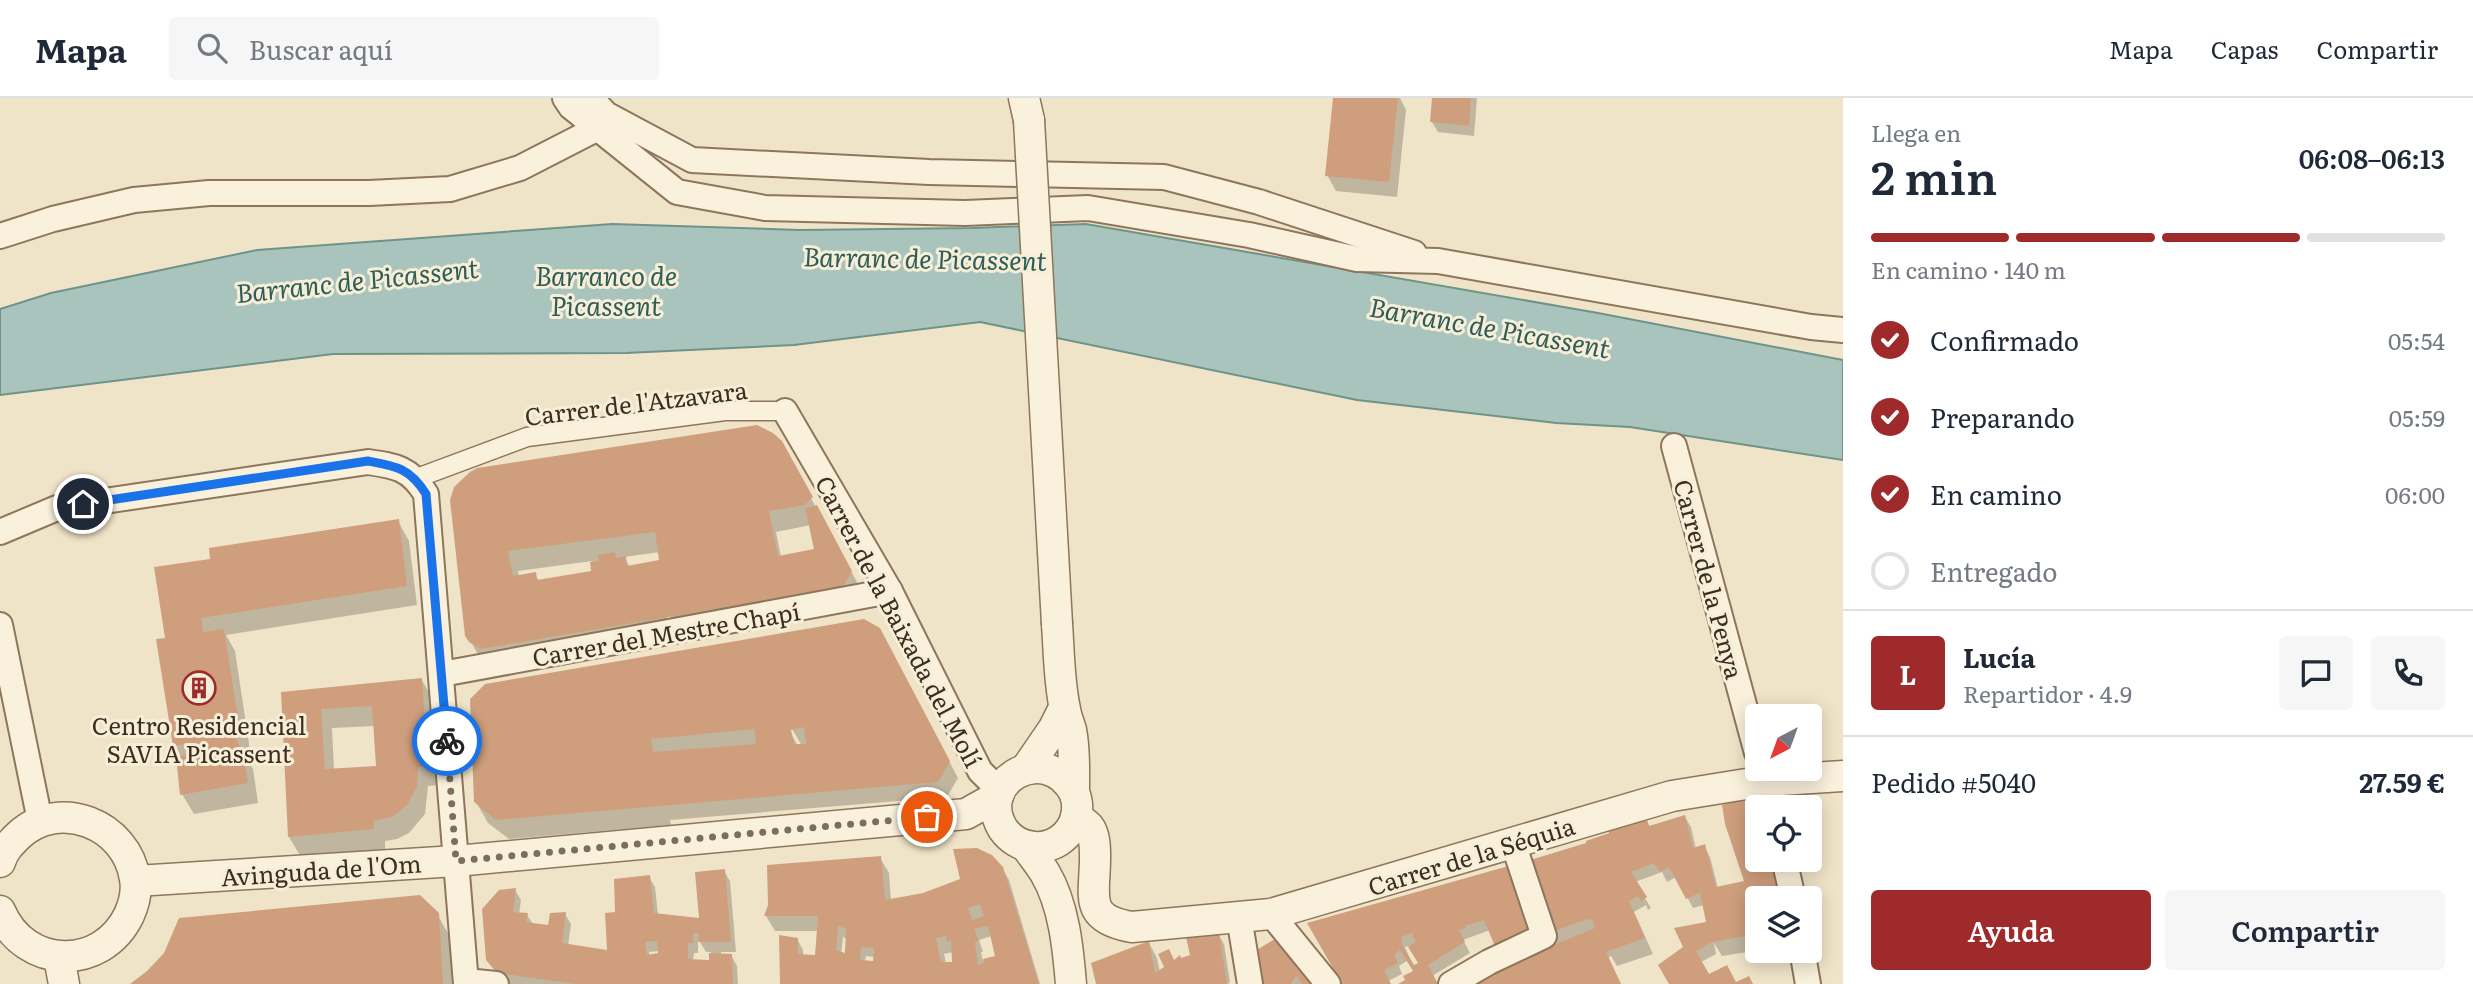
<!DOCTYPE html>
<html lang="es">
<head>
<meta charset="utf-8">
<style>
	body { margin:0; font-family:Literata,serif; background:#f6f6f7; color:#1f2937; height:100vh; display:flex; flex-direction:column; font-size:26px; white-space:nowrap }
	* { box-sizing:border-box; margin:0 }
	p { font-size:23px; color:#747a83 }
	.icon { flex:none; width:38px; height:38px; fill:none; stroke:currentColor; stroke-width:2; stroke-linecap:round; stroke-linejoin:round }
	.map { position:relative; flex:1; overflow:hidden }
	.sheet { display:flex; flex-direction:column; background:#fff; width:630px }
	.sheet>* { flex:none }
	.needle { width:46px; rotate:221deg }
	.fabs { position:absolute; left:1745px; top:606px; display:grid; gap:14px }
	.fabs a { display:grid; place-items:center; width:77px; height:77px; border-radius:7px; background:#fff; box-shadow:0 4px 18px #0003; font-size:35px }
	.pin { position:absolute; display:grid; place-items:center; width:60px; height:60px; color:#fff; margin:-30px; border:4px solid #fff; border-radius:50%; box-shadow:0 2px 7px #0007 }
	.courier { position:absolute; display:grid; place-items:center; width:70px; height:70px; margin:-35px; border:5px solid #1a73e8; border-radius:50%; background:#fff; color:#222; box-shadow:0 2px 9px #0007 }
	.head em { font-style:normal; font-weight:600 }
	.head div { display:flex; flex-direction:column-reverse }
	.head { display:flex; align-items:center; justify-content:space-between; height:119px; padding:0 28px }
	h1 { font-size:46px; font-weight:600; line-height:52px }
	.bar { display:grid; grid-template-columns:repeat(4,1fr); gap:10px 7px; align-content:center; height:84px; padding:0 28px }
	.bar i { height:9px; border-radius:5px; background:#e0e1e3 }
	.bar .on { background:#9e2a2b }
	.bar p { grid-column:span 4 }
	.line { display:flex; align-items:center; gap:18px; padding:0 28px; border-top:2px solid #e0e1e3 }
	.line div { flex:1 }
	.round { display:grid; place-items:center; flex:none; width:74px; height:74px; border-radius:7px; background:#f6f6f7 }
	ol { padding:0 28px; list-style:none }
	li { display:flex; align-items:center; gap:21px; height:77px }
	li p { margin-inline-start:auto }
	li .icon { padding:7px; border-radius:50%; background:#9e2a2b; color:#fff; stroke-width:4 }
	li:last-child { color:#747a83 }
	li i { width:38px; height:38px; border:4px solid #e0e1e3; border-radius:50% }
	.button { display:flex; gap:14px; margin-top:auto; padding:14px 28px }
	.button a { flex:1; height:80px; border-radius:7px; background:#9e2a2b; color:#fff; font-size:28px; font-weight:600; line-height:80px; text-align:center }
	.button a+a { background:#f6f6f7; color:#1f2937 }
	header { display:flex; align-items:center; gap:42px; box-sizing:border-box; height:98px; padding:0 35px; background:#fff; border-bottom:2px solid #e0e1e3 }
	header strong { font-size:33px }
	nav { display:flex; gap:38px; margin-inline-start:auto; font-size:24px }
	.search { width:490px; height:63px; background:#f6f6f7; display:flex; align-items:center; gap:18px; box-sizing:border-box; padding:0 24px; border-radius:7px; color:#747a83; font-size:26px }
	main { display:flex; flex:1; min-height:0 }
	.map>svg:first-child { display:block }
	.water { fill:#a9c4bc; stroke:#6f938a; stroke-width:2 }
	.shadow { fill:#0003; fill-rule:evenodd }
	.building { fill:#cf9f7d; fill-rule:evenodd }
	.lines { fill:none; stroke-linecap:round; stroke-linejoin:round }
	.pedestrian-casing { stroke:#8d765c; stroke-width:21 }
	.minor-casing { stroke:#8d765c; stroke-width:28 }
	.tertiary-casing { stroke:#8d765c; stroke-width:33 }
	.pedestrian { stroke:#faf1dc; stroke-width:18 }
	.minor { stroke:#faf1dc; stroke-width:24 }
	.tertiary { stroke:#faf1dc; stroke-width:30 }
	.tertiary-bridge-casing { stroke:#8d765c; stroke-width:33; stroke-linecap:butt }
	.tertiary-bridge { stroke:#faf1dc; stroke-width:30 }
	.done { stroke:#7c6e5b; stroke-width:7; stroke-dasharray:0 12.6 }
	.route { stroke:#1a73e8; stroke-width:9 }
	.labels { text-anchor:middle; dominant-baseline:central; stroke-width:6; stroke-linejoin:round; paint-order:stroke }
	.street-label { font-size:24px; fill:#3d2e20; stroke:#f7eed8 }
	.poi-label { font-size:24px; fill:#3d2e20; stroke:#f7eed8 }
	.water-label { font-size:26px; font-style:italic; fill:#2f5d5a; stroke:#f7eed8 }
</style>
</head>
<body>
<header>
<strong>Mapa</strong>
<div class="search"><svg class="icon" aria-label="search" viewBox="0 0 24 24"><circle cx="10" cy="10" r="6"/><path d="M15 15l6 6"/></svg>Buscar aquí</div>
<nav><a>Mapa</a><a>Capas</a><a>Compartir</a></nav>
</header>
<main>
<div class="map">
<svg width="1843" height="886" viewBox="0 0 1843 886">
	<rect width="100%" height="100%" fill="#f0e4c8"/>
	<!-- water -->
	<path class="water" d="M 612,126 L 800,132 L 971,130 L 1086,126 L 1598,215 L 1843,262 L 1843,362 L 1630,329 L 1556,325 L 1357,302 L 980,224 L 794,247 L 626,255 L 333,256 L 0,297 L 0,211 L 51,195 L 257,152 Z"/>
	<!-- shadow -->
	<g class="shadow">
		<path d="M 1335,0 L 1400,0 L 1406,12 L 1397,99 L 1336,93 L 1327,77 Z"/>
		<path d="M 1434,0 L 1477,0 L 1474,38 L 1438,34 L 1432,24 Z"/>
		<path d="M 780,344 L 857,484 L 849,499 L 679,534 L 666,511 L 663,513 L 678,539 L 479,558 L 467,537 L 451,402 ZM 811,427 L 816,452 L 781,459 L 776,434 ZM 660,454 L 662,471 L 630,469 L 624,459 ZM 592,463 L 593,474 L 539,483 L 535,476 L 519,478 L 518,473 Z"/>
		<path d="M 398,423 L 409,443 L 417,507 L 226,537 L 235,553 L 251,659 L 246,659 L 253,671 L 258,705 L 194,716 L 182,696 L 182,660 L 175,648 L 158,543 L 167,542 L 212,462 Z"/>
		<path d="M 888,548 L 958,680 L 947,699 L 670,722 L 671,727 L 509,741 L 488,725 L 476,704 ZM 788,624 L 802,648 L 798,648 L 785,625 Z"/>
		<path d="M 421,581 L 433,601 L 439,687 L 428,688 L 425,716 L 409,735 L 397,741 L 385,743 L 385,751 L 301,759 L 289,739 L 282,596 ZM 375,628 L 378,670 L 334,672 L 332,630 Z"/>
		<path d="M 1757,709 L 1757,761 L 1775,761 L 1785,800 L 1757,800 L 1757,852 L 1760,852 L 1722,858 L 1714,845 L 1716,856 L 1701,864 L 1708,878 L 1727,870 L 1736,886 L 1670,886 L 1660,868 L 1686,850 L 1708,825 L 1704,807 L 1693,810 L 1676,779 L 1667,784 L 1662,774 L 1635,784 L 1651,810 L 1648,812 L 1646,807 L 1634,814 L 1653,856 L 1617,868 L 1611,858 L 1608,860 L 1621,886 L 1474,886 L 1555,848 L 1548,835 L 1550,758 L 1611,737 L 1644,718 L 1650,729 L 1685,719 L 1691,729 L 1696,751 L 1704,748 L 1710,759 L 1718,790 L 1747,784 Z"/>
		<path d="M 880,760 L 889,775 L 891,803 L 923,796 L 1002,770 L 1009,782 L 1040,886 L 782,886 L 780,839 L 797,841 L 803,852 L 803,858 L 817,859 L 818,833 L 775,833 L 766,818 ZM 992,838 L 997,860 L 983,863 L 981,854 L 983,854 L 979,842 ZM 843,839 L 847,841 L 846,857 L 841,856 ZM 953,854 L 954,865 L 946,865 L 944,856 ZM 866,858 L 875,859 L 875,865 L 865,864 Z"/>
		<path d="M 1511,769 L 1490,832 L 1463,842 L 1470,855 L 1432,878 L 1436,886 L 1409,886 L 1405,879 L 1415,874 L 1408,862 L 1399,868 L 1402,876 L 1388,883 L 1390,886 L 1344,886 L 1310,826 ZM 1410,848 L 1420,866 L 1414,869 L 1405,849 Z"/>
		<path d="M 724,773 L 730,783 L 736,854 L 721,854 L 721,857 L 731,857 L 737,868 L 738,886 L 509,886 L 505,885 L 487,862 L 515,792 L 521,802 L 519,816 L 527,817 L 533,826 L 549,828 L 565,816 L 571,826 L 568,848 L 609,854 L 617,816 L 649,779 L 655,789 L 658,817 L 701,822 ZM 698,841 L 706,854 L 711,854 L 711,864 L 693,863 L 694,855 L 698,855 ZM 660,853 L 660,857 L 650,858 L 649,854 Z"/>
		<path d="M 437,816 L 449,837 L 452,886 L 133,886 L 149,875 L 173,843 Z"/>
		<path d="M 1218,836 L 1224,846 L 1230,884 L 1228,886 L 1098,886 L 1093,866 L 1149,845 L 1157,860 L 1160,874 L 1174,864 L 1190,859 Z"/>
		<path d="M 1285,841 L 1316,886 L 1258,886 Z"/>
	</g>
	<!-- building -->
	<g class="building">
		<path d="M 1333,0 L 1398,0 L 1389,84 L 1325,78 Z"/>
		<path d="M 1432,0 L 1471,0 L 1469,28 L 1430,24 Z"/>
		<path d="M 757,327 L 773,335 L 782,343 L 813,399 L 805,407 L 769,413 L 778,458 L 814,451 L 805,410 L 817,407 L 852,473 L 843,489 L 481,551 L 469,544 L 465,538 L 450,402 L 454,389 L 470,374 L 477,370 ZM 655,434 L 659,462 L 627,468 L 626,458 L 616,460 L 615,454 L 598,457 L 599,463 L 590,464 L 591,473 L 537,482 L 536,474 L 513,478 L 508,453 Z"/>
		<path d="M 399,421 L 407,488 L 201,520 L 203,534 L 224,531 L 241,639 L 237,639 L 239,649 L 242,649 L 248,685 L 180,697 L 176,658 L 189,657 L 186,646 L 173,648 L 156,541 L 165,540 L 154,469 L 210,461 L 209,450 Z"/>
		<path d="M 864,521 L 880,530 L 950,663 L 938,684 L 496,722 L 474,704 L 470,601 L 485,586 ZM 804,629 L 806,646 L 794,646 L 791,632 ZM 754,631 L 756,646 L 653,654 L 651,641 Z"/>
		<path d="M 422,580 L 428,668 L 418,669 L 417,689 L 407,707 L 392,719 L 374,723 L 374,731 L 288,739 L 281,594 ZM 372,608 L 376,668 L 325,671 L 321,611 Z"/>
		<path d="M 1745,700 L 1757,707 L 1757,761 L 1772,761 L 1780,800 L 1757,800 L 1757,836 L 1712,844 L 1696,853 L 1709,876 L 1727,867 L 1736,884 L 1749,878 L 1753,886 L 1669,886 L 1658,867 L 1683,849 L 1674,830 L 1706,824 L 1700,795 L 1686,801 L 1669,769 L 1660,774 L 1654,765 L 1631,774 L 1647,799 L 1641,803 L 1638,798 L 1629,803 L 1645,840 L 1606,854 L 1621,886 L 1468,886 L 1507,866 L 1595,830 L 1593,823 L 1587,821 L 1546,836 L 1524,764 L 1586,745 L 1586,743 L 1609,735 L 1607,729 L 1645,716 L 1649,728 L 1685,717 L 1693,750 L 1705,746 L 1716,789 L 1744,783 L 1725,726 L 1722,707 Z"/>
		<path d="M 977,750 L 992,757 L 1003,769 L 1039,886 L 780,886 L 779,837 L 798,840 L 798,856 L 815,857 L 818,818 L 764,818 L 768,807 L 767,767 L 881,758 L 885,802 L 923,795 L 960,781 L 953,751 ZM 980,806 L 984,818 L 972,822 L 968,810 ZM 838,827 L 846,831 L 845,855 L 836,852 ZM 988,828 L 995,858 L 983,861 L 984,865 L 978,867 L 975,844 L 979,843 L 974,831 ZM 946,838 L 947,844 L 951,842 L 952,864 L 941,864 L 936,840 ZM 861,849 L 874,850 L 873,863 L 860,862 Z"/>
		<path d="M 1512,767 L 1532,837 L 1496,851 L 1484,822 L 1465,828 L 1466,830 L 1459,832 L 1465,844 L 1428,867 L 1438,886 L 1398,886 L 1405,882 L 1403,878 L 1413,873 L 1400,852 L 1394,857 L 1398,865 L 1384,872 L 1391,886 L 1342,886 L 1307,825 ZM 1412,835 L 1416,844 L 1408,849 L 1418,865 L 1414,867 L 1403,849 L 1401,839 Z"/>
		<path d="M 725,771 L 731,844 L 698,844 L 699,835 L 693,835 L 694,845 L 688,845 L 688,861 L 709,862 L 709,855 L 732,856 L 733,886 L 575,886 L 497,875 L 486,862 L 482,811 L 499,792 L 516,790 L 513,814 L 528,815 L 526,824 L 548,827 L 550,815 L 566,814 L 562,845 L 607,852 L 605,815 L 615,814 L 614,781 L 650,777 L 654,815 L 699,820 L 695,774 ZM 657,843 L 658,855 L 647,857 L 645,844 Z"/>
		<path d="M 420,797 L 439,815 L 443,886 L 130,886 L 147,873 L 164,855 L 179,820 Z"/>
		<path d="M 1219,834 L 1227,886 L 1096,886 L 1091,865 L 1149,843 L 1155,875 L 1164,869 L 1158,856 L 1169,851 L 1174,862 L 1180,857 L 1181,860 L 1190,857 L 1186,839 Z"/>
		<path d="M 1280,838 L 1319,886 L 1302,886 L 1297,878 L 1291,884 L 1292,886 L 1256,886 L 1253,854 Z"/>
	</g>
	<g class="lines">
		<defs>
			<path id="pedestrian" d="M 417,380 L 527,339 L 725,313 L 785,313"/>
			<g id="minor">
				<path d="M 565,0 L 571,9 L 677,94 L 765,110 L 965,115 L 1088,110 L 1249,137 L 1357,161 L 1438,163 L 1811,229 L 1843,232"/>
				<path d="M 591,0 L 606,16 L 692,62 L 929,74 L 1164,79 L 1259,104 L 1414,155"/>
				<path d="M 0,138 L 53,121 L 134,102 L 209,95 L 369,95 L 450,91 L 520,70 L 598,30"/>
				<path d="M 785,313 L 890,493 L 980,673 L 1000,693"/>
				<path d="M 1674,348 L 1757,655"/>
				<path d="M 0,434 L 57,410 L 368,364 C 396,368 410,370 426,396 L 466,886"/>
				<path d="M 0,527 L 40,723"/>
				<path d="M 442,576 L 890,493"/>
				<path d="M 1761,670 L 1771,709"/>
				<path d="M 1784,761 L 1793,800"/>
				<path d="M 1271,816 L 1328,886"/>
				<path d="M 1239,819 L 1250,886"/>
				<path d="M 1802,852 L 1808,886"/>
				<path d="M 466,883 L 496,886"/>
				<path d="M 1451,886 L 1489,864 L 1544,838 L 1513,745"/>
			</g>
			<g id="tertiary">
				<path d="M 1024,0 L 1029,22"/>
				<path d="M 1057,526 C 1059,554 1059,584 1065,611 C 1066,618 1069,625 1071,632 C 1075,651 1074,671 1074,691 C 1074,696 1077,701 1077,706 C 1079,731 1058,751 1034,749 C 1021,748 1010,741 1003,731 C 974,684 1045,642 1074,694"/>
				<path d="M 1026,671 L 1054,630 L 1064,610"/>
				<path d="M 1076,719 C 1079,722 1086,725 1089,729 C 1094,735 1095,748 1095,755 C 1096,797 1081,820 1132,829 L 1271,816 L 1672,698 L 1765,683 L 1843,678"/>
				<path d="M 1026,748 C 1032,757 1039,765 1045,775 C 1064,807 1068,850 1071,886"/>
				<path d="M 0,764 C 3,753 10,746 18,738 C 59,699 127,726 135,781 C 137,792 134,806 129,817 C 102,873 25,872 0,813"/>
				<path d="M 136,783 L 456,763 L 966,716 L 998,698"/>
				<path d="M 59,859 L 64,886"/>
			</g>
		</defs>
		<!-- pedestrian casing -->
		<use href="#pedestrian" class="pedestrian-casing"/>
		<!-- minor casing -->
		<use href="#minor" class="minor-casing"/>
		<!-- tertiary casing -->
		<use href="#tertiary" class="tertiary-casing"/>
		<!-- pedestrian -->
		<use href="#pedestrian" class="pedestrian"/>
		<!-- minor -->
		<use href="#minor" class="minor"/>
		<!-- tertiary -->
		<use href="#tertiary" class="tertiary"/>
		<defs>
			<path id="tertiary-bridge" d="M 1029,22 L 1057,526"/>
		</defs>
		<!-- tertiary-bridge casing -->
		<use href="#tertiary-bridge" class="tertiary-bridge-casing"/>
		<!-- tertiary-bridge -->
		<use href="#tertiary-bridge" class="tertiary-bridge"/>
	</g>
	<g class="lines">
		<!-- done -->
		<path class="done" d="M 447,643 L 456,763 L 927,719"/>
		<!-- route -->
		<path class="route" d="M 83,406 L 368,363 C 396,368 410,370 426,396 L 447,643"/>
	</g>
	<!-- icons -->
	<defs>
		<symbol id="building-ring" viewBox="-11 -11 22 22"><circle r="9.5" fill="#f7eed8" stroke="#9e2a2b" stroke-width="1.5"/><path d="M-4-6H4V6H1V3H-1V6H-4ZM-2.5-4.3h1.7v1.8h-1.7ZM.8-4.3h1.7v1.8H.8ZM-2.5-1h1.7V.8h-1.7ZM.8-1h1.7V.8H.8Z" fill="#9e2a2b"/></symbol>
	</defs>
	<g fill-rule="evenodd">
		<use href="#building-ring" x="180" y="571" width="38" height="38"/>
	</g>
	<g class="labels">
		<!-- street labels -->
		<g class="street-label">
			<text transform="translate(636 304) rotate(-7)">Carrer de l'Atzavara</text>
			<text transform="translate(1710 481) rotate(75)">Carrer de la Penya</text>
			<text transform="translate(900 523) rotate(62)">Carrer de la Baixada del Molí</text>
			<text transform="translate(666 535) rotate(-10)">Carrer del Mestre Chapí</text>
			<text transform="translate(1471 757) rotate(-17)">Carrer de la Séquia</text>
			<text transform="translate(321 771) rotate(-4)">Avinguda de l'Om</text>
		</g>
		<!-- poi labels -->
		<g class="poi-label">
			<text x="199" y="626">Centro Residencial<tspan x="199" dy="28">SAVIA Picassent</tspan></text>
		</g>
		<!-- water labels -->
		<g class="water-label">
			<text transform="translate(925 159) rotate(1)">Barranc de Picassent</text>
			<text x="606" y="176">Barranco de<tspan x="606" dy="30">Picassent</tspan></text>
			<text transform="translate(357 181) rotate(-6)">Barranc de Picassent</text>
			<text transform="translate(1490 228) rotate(10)">Barranc de Picassent</text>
		</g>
	</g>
</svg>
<div class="fabs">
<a><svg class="needle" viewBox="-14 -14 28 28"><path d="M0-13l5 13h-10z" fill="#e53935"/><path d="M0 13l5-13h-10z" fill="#747a83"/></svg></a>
<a><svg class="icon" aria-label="locate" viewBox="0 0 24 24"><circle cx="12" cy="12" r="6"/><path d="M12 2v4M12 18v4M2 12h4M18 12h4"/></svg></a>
<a><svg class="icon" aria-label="layers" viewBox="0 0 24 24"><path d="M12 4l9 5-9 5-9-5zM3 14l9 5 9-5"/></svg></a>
</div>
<div class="pin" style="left:927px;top:719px;background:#ea580c"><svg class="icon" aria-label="bag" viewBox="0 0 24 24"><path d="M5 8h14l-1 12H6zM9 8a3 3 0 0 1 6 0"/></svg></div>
<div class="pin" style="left:83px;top:406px;background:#1f2937"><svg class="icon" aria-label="home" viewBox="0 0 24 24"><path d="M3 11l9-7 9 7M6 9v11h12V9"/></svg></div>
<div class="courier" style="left:447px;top:643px"><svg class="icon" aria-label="bike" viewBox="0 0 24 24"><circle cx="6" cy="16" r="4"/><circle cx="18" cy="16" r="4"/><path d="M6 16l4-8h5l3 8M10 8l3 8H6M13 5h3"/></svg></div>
</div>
<section class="sheet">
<div class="head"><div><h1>2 min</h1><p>Llega en</p></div><em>06:08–06:13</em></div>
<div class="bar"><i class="on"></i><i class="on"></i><i class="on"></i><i></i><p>En camino · 140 m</p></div>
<ol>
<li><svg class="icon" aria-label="check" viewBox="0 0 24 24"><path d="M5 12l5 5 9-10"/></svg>Confirmado<p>05:54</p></li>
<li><svg class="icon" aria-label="check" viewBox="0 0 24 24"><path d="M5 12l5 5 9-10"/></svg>Preparando<p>05:59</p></li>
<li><svg class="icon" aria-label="check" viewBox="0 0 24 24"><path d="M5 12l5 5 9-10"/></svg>En camino<p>06:00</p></li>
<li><i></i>Entregado</li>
</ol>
<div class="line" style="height:126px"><b class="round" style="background:#9e2a2b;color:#fff">L</b><div><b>Lucía</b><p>Repartidor · 4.9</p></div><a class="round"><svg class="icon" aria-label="chat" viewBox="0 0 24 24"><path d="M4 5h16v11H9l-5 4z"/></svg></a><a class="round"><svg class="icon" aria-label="phone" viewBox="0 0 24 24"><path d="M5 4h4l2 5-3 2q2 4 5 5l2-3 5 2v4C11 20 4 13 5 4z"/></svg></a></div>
<div class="line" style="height:91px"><div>Pedido #5040</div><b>27.59 €</b></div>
<div class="button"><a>Ayuda</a><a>Compartir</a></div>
</section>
</main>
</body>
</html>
